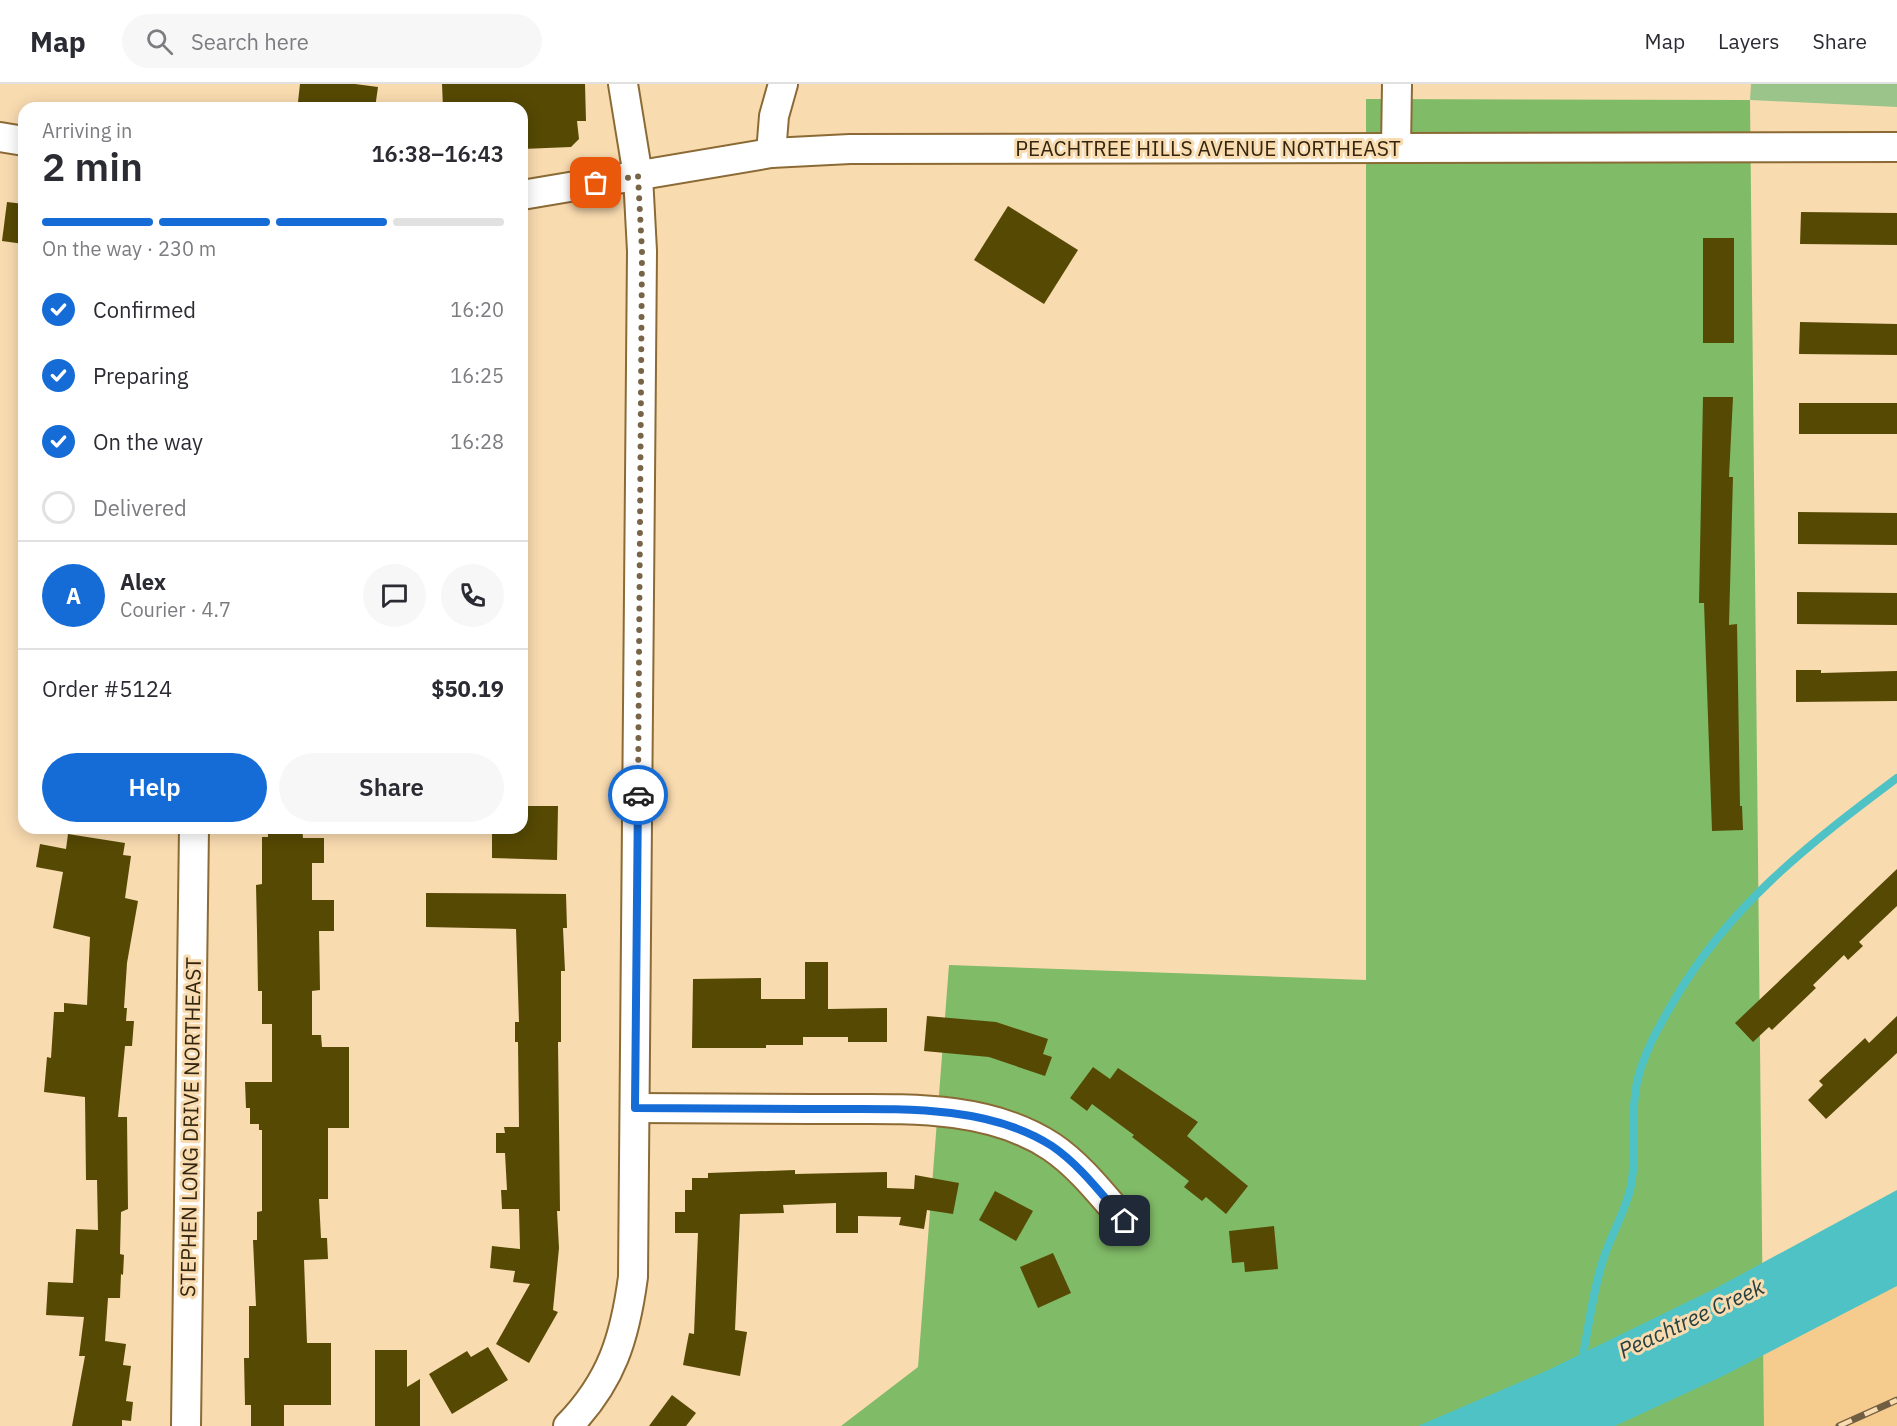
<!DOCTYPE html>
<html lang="en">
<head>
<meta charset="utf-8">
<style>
	body { margin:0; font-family:"IBM Plex Sans",sans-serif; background:#f7f7f7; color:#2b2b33; height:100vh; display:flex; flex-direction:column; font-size:22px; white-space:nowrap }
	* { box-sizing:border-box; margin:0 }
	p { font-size:20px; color:#7c7c81 }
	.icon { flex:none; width:33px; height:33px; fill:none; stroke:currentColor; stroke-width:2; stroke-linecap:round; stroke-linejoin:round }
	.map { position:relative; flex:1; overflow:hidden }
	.sheet { position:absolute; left:18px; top:18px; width:510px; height:732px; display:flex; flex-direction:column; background:#fff; border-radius:18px; box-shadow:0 3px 15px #0003 }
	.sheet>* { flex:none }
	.pin { position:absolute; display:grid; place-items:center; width:51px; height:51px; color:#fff; margin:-26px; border-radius:12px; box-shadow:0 3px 9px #0006 }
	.courier { position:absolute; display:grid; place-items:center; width:60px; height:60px; margin:-30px; border:4px solid #166cd6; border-radius:50%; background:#fff; color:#222; box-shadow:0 2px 8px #0007 }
	.overview em { font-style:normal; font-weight:600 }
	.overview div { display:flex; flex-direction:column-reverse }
	.overview { display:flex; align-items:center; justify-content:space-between; height:102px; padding:0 24px }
	h1 { font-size:39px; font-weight:600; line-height:45px }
	.bar { display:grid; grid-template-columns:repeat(4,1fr); gap:9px 6px; align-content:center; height:72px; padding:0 24px }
	.bar i { height:8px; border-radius:4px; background:#e1e1e2 }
	.bar .selected { background:#166cd6 }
	.bar p { grid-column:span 4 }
	.line { display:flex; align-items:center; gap:15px; padding:0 24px; border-top:2px solid #e1e1e2 }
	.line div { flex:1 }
	.round { display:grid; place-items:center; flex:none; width:63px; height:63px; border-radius:32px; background:#f7f7f7 }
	ol { padding:0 24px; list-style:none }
	li { display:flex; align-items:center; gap:18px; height:66px }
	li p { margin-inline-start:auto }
	li .icon { padding:6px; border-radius:50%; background:#166cd6; color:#fff; stroke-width:4 }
	li:last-child { color:#7c7c81 }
	li i { width:33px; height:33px; border:3px solid #e1e1e2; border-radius:50% }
	.button { display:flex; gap:12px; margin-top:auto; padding:12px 24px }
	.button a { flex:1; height:69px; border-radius:36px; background:#166cd6; color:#fff; font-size:24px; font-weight:600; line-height:69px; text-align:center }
	.button a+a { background:#f7f7f7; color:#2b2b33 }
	header { display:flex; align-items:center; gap:36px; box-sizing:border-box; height:84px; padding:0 30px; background:#fff; border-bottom:2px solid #e1e1e2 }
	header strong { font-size:28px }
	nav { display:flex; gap:33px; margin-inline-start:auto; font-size:21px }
	.search { width:420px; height:54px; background:#f7f7f7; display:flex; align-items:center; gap:15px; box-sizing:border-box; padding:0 21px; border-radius:33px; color:#7c7c81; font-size:22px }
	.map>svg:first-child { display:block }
	.built { fill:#f6cc8e }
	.green { fill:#9bc48b }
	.forest { fill:#80bb67 }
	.water { fill:#4ec2c4 }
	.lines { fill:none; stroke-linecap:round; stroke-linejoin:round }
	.stream { stroke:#4ec2c4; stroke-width:8 }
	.building { fill:#564904 }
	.street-casing { stroke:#8b6a35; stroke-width:32 }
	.street { stroke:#fff; stroke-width:28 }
	.rail-casing { stroke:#715e42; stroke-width:7 }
	.rail { stroke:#f9dbb0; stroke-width:4.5; stroke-dasharray:14; stroke-linecap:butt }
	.done { stroke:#786547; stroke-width:6; stroke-dasharray:0 10.8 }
	.route { stroke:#166cd6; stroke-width:8 }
	.labels { text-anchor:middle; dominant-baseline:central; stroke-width:6; stroke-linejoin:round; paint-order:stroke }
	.street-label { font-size:21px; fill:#33250f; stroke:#f9dbb0 }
	.water-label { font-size:22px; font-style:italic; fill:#274142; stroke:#f9dbb0 }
</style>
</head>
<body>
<header>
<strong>Map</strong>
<div class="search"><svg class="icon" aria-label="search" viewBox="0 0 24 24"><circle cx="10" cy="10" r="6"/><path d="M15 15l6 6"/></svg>Search here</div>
<nav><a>Map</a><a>Layers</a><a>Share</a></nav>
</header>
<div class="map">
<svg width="1897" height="1342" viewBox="0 0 1897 1342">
	<rect width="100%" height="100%" fill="#f9dbb0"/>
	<!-- built -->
	<path class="built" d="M 1897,1164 L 1897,1342 L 1764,1342 L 1763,1242 Z"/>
	<!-- green -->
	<path class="green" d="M 1751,0 L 1897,0 L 1897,23 L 1750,16 Z"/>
	<!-- forest -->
	<path class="forest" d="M 1366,15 L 1750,16 L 1764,1342 L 841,1342 L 918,1283 L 949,881 L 1366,896 Z"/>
	<!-- water -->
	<path class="water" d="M 1897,1106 L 1897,1202 L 1721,1293 L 1615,1342 L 1418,1342 L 1546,1287 L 1716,1204 Z"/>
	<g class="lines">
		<!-- stream -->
		<path class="stream" d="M 1582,1276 C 1589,1242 1593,1204 1605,1170 C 1613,1148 1626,1125 1631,1102 C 1638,1066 1629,1030 1638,994 C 1645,967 1658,944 1672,920 C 1728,822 1809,760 1897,694"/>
	</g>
	<!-- building -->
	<g class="building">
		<path d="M 300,0 L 355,0 L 378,3 L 375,24 L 337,24 L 298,18 Z"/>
		<path d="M 442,0 L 585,0 L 586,37 L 577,37 L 579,55 L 571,63 L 522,65 L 522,24 L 443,24 Z"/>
		<path d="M 7,118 L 24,120 L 24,160 L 2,157 Z"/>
		<path d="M 1008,122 L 1078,166 L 1044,220 L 974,176 Z"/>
		<path d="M 1801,128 L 1897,129 L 1897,161 L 1800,160 Z"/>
		<rect x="1703" y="154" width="31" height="105"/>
		<path d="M 1800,238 L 1897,240 L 1897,271 L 1799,270 Z"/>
		<path d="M 1703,313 L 1733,313 L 1729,393 L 1733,393 L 1729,541 L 1737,540 L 1740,722 L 1742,722 L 1743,746 L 1712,747 L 1704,519 L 1699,519 Z"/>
		<rect x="1799" y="319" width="98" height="31"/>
		<path d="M 1798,428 L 1897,429 L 1897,461 L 1798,460 Z"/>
		<path d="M 1797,508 L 1897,509 L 1897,541 L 1797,540 Z"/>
		<path d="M 1796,586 L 1821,586 L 1821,589 L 1897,587 L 1897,617 L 1796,618 Z"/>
		<path d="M 524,722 L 558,722 L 557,776 L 492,774 L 492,744 L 524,744 Z"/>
		<path d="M 268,744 L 302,744 L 303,754 L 324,754 L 324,779 L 312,779 L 312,816 L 334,816 L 334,847 L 319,847 L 320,906 L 312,907 L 312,951 L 321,951 L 322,963 L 349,963 L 349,1044 L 328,1044 L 328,1115 L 319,1115 L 321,1154 L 327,1154 L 328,1175 L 304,1176 L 307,1259 L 331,1259 L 331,1321 L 284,1321 L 284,1342 L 251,1342 L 251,1321 L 245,1321 L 244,1274 L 249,1274 L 249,1222 L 256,1222 L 253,1156 L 257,1156 L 257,1128 L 262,1127 L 262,1046 L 259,1046 L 259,1040 L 250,1040 L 250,1024 L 246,1024 L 245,998 L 272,998 L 272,940 L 262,940 L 262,907 L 258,907 L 257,847 L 256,801 L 262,800 L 262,753 L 268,753 Z"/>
		<path d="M 68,750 L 125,759 L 123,771 L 131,772 L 125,814 L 138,817 L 127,879 L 124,924 L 127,924 L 126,937 L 134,937 L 132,962 L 125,962 L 118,1033 L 127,1033 L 128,1125 L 121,1128 L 120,1170 L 124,1171 L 123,1191 L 121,1190 L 120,1214 L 108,1214 L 105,1257 L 126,1260 L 123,1281 L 131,1282 L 126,1317 L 133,1318 L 131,1337 L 122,1336 L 122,1342 L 72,1342 L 85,1272 L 79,1272 L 84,1233 L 46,1231 L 48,1198 L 73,1199 L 76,1145 L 98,1146 L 97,1096 L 86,1096 L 85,1013 L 44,1008 L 47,973 L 51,974 L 54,928 L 64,928 L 64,919 L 87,921 L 90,853 L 53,844 L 63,788 L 36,783 L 40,760 L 66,765 Z"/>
		<path d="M 1897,785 L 1897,822 L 1859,858 L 1863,862 L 1848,876 L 1844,871 L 1813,901 L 1816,904 L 1772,946 L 1769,943 L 1753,958 L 1735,939 Z"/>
		<path d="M 426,809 L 566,810 L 567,844 L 563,844 L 565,887 L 561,887 L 561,958 L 558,958 L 560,1127 L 557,1127 L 559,1164 L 553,1226 L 558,1228 L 529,1279 L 496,1260 L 530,1200 L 513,1198 L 515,1187 L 490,1184 L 492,1162 L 520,1165 L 519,1125 L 502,1125 L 501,1106 L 507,1106 L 505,1069 L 496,1069 L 496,1049 L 505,1049 L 504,1043 L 519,1043 L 518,958 L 515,958 L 515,938 L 519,938 L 516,845 L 426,843 Z"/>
		<path d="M 805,878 L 828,878 L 828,925 L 887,924 L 887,958 L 848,958 L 848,953 L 803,953 L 803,961 L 766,961 L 766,964 L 692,964 L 693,895 L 761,894 L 761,915 L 805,915 Z"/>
		<path d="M 927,932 L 996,938 L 1048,955 L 1043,970 L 1052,973 L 1045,992 L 989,973 L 924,967 Z"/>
		<path d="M 1897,932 L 1897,969 L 1826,1035 L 1808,1016 L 1823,1001 L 1819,997 L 1865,954 L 1869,959 Z"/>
		<path d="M 1093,983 L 1110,995 L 1118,984 L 1198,1038 L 1187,1052 L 1248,1102 L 1226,1130 L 1206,1113 L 1202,1117 L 1184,1103 L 1189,1097 L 1132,1053 L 1134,1051 L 1092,1020 L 1087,1027 L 1070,1014 Z"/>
		<path d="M 795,1086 L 795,1090 L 887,1088 L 887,1104 L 914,1105 L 915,1091 L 959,1099 L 953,1130 L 927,1126 L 924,1145 L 899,1141 L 901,1133 L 858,1132 L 858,1149 L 836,1149 L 836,1119 L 783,1121 L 784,1129 L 740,1130 L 735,1246 L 747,1248 L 740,1292 L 683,1281 L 689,1249 L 694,1250 L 698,1149 L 675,1149 L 675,1128 L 685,1128 L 685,1106 L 692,1106 L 692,1094 L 708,1094 L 708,1089 Z"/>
		<path d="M 995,1107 L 1033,1127 L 1016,1157 L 979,1136 Z"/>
		<path d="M 1274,1142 L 1278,1185 L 1245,1188 L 1244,1178 L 1232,1179 L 1229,1147 Z"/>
		<path d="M 1053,1169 L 1071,1209 L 1038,1224 L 1020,1183 Z"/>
		<path d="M 488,1263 L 508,1296 L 452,1330 L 429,1290 L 467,1267 L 471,1273 Z"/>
		<path d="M 375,1266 L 407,1266 L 407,1303 L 420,1295 L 420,1342 L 375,1342 Z"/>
		<path d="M 672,1311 L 696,1329 L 686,1342 L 649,1342 Z"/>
	</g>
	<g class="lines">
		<defs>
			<g id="street">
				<path d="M 0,53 L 24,57"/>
				<path d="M 1396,64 L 1397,0"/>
				<path d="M 771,69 L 774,32 L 783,0"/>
				<path d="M 522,111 L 771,69 L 850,65 L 1897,63"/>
				<path d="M 635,1024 C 694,1024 753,1025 812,1025 C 890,1026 983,1017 1052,1063 C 1080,1082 1102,1111 1125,1137"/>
				<path d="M 186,1342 L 194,744"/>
				<path d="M 568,1342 C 612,1297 625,1253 633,1193 L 642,167 L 638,92 L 623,0"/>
			</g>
		</defs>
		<!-- street casing -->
		<use href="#street" class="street-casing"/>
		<!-- street -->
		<use href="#street" class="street"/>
		<defs>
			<path id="rail" d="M 1839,1342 L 1897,1316"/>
		</defs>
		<!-- rail casing -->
		<use href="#rail" class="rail-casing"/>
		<!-- rail -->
		<use href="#rail" class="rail"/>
	</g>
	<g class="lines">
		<!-- done -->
		<path class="done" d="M 596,99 L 638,92 L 642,167 L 638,711"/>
		<!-- route -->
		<path class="route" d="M 638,711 L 635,1024 C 691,1024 747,1025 803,1025 C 881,1026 983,1017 1052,1062 C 1080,1081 1102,1111 1125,1137"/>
	</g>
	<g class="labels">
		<!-- street labels -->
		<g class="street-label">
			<text x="1208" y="64">PEACHTREE HILLS AVENUE NORTHEAST</text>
			<text transform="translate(190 1043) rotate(-89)">STEPHEN LONG DRIVE NORTHEAST</text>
		</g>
		<!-- water labels -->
		<g class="water-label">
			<text transform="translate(1691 1234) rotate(-25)">Peachtree Creek</text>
		</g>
	</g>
</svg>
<div class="pin" style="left:596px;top:99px;background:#ea580c"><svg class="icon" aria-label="bag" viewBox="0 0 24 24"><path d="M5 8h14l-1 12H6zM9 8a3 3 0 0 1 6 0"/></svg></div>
<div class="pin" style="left:1125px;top:1137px;background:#1f2937"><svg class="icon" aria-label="home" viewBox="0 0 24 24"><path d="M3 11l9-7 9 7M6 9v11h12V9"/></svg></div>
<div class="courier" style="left:638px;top:711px"><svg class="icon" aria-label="car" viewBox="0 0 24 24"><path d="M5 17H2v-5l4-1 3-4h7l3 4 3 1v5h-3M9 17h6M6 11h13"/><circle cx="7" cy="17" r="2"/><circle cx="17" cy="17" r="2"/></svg></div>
<section class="sheet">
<div class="overview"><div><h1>2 min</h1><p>Arriving in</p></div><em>16:38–16:43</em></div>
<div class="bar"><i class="selected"></i><i class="selected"></i><i class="selected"></i><i></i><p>On the way · 230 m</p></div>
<ol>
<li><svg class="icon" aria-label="check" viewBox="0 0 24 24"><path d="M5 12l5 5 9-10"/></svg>Confirmed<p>16:20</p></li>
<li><svg class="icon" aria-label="check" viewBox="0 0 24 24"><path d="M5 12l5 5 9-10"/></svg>Preparing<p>16:25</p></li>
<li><svg class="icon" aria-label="check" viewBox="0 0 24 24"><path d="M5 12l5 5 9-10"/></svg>On the way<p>16:28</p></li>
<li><i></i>Delivered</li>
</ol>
<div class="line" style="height:108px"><b class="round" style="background:#166cd6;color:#fff">A</b><div><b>Alex</b><p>Courier · 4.7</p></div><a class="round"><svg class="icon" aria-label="chat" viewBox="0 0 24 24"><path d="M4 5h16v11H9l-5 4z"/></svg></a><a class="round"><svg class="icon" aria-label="phone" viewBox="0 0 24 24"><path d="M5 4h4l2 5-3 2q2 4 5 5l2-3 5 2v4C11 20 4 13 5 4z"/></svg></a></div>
<div class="line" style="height:78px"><div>Order #5124</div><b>$50.19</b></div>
<div class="button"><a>Help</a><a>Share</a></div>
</section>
</div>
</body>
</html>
